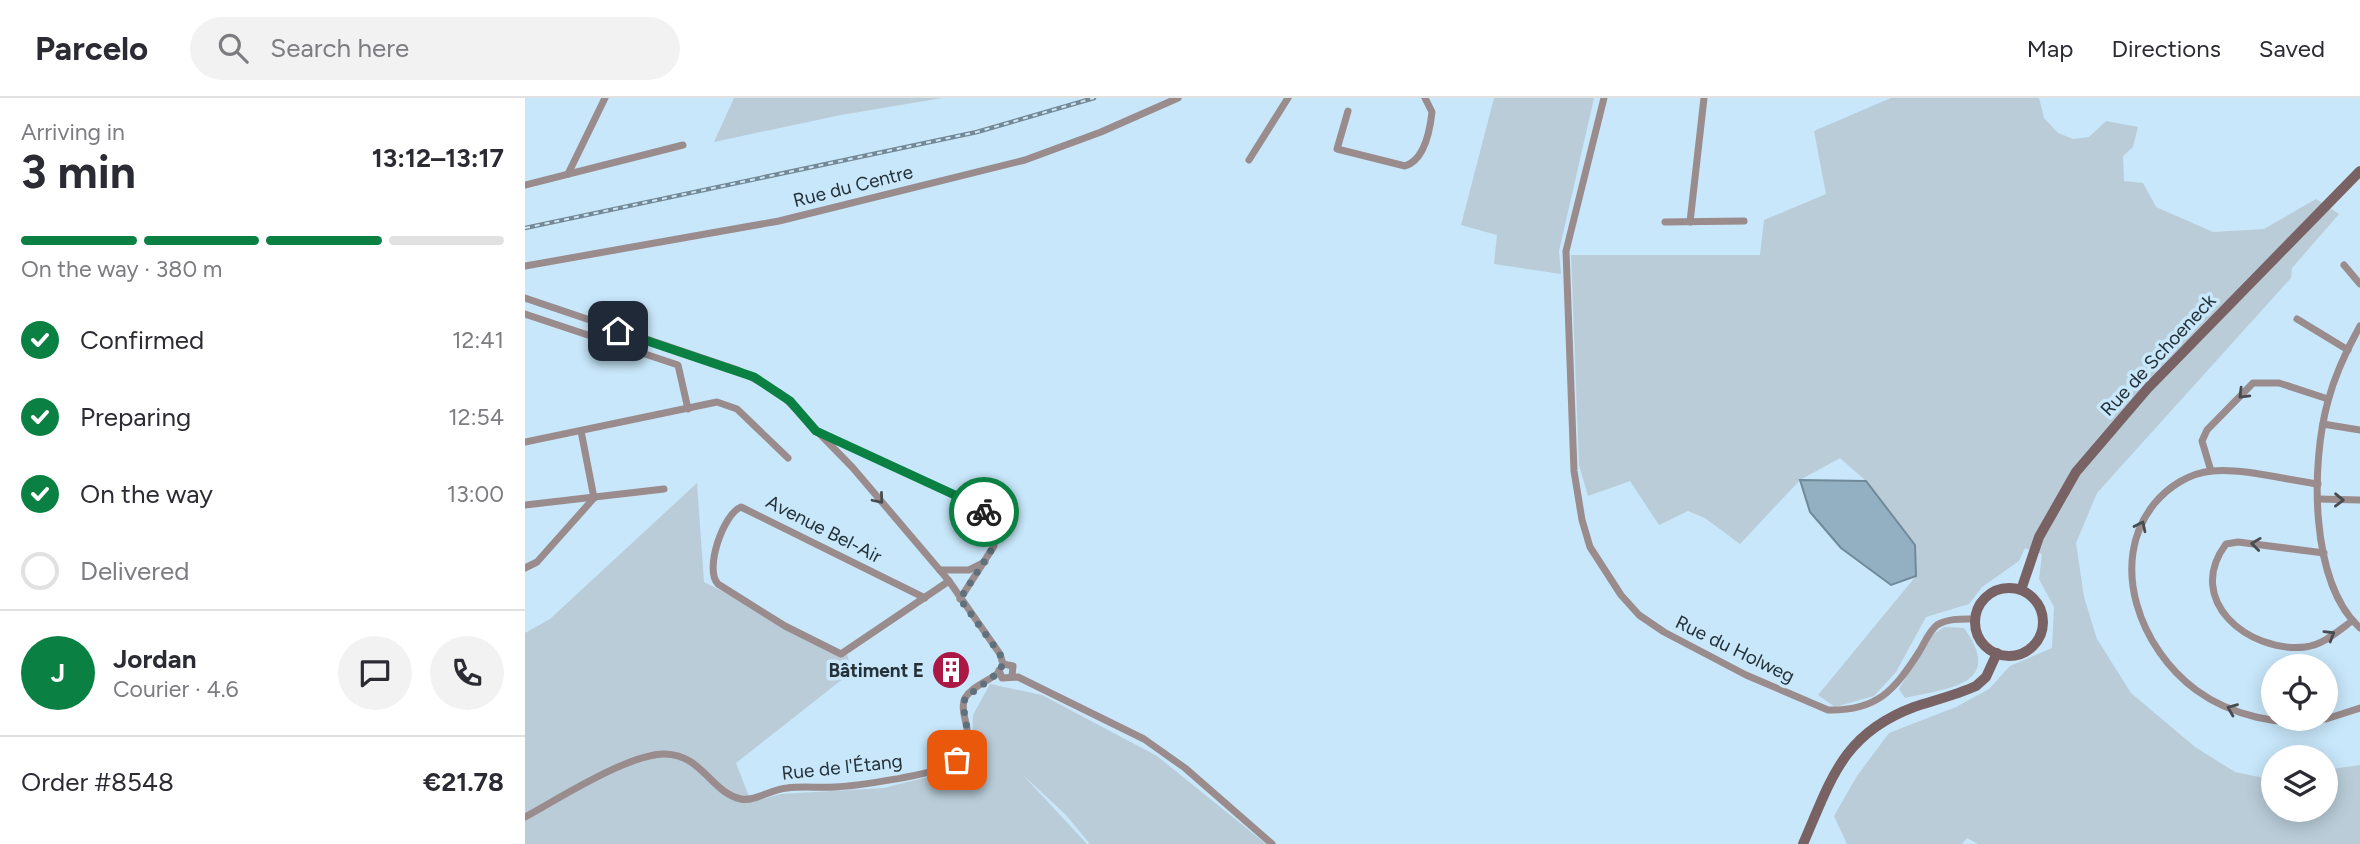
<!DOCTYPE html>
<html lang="en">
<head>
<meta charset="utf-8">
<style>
	body { margin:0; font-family:Figtree,sans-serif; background:#f2f2f3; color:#2b2b33; height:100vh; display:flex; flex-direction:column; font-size:26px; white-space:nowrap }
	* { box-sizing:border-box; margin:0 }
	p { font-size:23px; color:#7c7c81 }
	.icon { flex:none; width:38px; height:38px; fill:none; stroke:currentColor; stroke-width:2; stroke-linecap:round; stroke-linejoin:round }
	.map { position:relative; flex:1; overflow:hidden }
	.side { display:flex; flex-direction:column; background:#fff; width:525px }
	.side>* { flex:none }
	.fabs { position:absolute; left:1736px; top:556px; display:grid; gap:14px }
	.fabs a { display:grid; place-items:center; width:77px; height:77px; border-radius:50%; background:#fff; box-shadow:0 4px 18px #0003; font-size:35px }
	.pin { position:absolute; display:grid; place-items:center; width:60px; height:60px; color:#fff; margin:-30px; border-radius:14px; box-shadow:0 4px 10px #0006 }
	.courier { position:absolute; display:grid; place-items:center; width:70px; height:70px; margin:-35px; border:5px solid #0b8043; border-radius:50%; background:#fff; color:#222; box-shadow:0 2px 9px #0007 }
	.head em { font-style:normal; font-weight:700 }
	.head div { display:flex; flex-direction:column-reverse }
	.head { display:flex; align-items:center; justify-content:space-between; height:119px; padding:0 21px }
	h1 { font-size:46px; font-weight:700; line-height:52px }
	.bar { display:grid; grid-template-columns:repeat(4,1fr); gap:10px 7px; align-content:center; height:84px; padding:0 21px }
	.bar i { height:9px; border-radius:5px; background:#e1e1e2 }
	.bar .active { background:#0b8043 }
	.bar p { grid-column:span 4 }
	.line { display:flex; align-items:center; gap:18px; padding:0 21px; border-top:2px solid #e1e1e2 }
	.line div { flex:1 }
	.round { display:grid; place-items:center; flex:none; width:74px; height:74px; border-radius:37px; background:#f2f2f3 }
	ol { padding:0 21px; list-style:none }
	li { display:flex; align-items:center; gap:21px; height:77px }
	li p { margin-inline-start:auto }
	li .icon { padding:7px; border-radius:50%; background:#0b8043; color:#fff; stroke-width:4 }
	li:last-child { color:#7c7c81 }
	li i { width:38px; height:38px; border:4px solid #e1e1e2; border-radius:50% }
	header { display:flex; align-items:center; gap:42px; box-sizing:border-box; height:98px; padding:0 35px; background:#fff; border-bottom:2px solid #e1e1e2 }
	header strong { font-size:33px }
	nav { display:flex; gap:38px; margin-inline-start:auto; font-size:24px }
	.search { width:490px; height:63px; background:#f2f2f3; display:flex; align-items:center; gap:18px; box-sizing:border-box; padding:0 24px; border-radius:38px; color:#7c7c81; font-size:26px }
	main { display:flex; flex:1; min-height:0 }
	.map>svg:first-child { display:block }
	.green { fill:#b9ccd8 }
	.water { fill:#92b0c2; stroke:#718a99; stroke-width:2 }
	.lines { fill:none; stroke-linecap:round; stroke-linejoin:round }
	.minor { stroke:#9a8b8c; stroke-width:7 }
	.secondary { stroke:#786264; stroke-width:10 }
	.rail-casing { stroke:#748995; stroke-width:4.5 }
	.rail { stroke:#c8e7fa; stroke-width:2; stroke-dasharray:5; stroke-linecap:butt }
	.oneway { stroke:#484c51 }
	.done { stroke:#5e717c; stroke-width:7; stroke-dasharray:0 12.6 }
	.route { stroke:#0b8043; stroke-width:9 }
	.labels { text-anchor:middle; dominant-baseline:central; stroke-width:7; stroke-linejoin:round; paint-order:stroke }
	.street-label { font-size:19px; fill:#253138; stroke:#c8e7fa }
	.poi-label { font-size:19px; font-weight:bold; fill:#253138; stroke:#c8e7fa; text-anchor:end }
</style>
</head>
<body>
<header>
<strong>Parcelo</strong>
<div class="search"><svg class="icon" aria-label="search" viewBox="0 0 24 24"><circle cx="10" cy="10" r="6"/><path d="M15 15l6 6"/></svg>Search here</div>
<nav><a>Map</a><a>Directions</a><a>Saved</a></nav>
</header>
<main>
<section class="side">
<div class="head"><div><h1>3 min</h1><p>Arriving in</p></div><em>13:12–13:17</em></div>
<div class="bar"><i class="active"></i><i class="active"></i><i class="active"></i><i></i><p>On the way · 380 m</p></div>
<ol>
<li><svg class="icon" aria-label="check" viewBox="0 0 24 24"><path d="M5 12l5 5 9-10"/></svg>Confirmed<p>12:41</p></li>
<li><svg class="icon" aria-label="check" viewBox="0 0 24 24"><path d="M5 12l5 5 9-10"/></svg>Preparing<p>12:54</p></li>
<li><svg class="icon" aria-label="check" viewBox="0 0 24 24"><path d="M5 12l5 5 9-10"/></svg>On the way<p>13:00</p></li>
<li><i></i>Delivered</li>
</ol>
<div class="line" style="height:126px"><b class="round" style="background:#0b8043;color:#fff">J</b><div><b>Jordan</b><p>Courier · 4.6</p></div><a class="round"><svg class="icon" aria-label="chat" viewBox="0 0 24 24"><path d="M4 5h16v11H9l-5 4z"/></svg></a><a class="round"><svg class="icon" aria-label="phone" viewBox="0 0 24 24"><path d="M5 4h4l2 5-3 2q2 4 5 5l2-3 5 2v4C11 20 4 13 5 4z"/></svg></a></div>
<div class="line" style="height:91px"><div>Order #8548</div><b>€21.78</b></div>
</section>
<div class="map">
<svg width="1835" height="746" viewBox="0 0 1835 746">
	<rect width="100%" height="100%" fill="#c8e7fa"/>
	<!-- green -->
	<g class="green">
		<path d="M 209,0 L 417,0 L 316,17 L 189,44 Z"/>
		<path d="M 969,0 L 1069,0 L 1034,153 L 1036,176 L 969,166 L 972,137 L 936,127 Z"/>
		<path d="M 1366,0 L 1514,0 L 1519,20 L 1533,35 L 1548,41 L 1564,39 L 1581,23 L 1613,29 L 1608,49 L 1598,58 L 1599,83 L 1618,85 L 1631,109 L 1688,134 L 1739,131 L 1791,101 L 1814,116 L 1767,170 L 1766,180 L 1572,395 L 1551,445 L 1559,499 L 1572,541 L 1606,595 L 1670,649 L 1710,674 L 1748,682 L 1748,712 L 1801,712 L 1801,672 L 1835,667 L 1835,746 L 1453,746 L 1442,740 L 1437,746 L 1322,746 L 1309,718 L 1332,678 L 1364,635 L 1431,609 L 1464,591 L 1485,568 L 1527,550 L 1529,509 L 1514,481 L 1517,456 L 1500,450 L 1494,463 L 1457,489 L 1444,506 L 1401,519 L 1371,574 L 1349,598 L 1310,609 L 1293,597 L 1391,478 L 1390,447 L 1341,383 L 1315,360 L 1275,382 L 1215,446 L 1180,420 L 1163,413 L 1134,427 L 1105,383 L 1063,398 L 1054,367 L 1046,157 L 1235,157 L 1239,122 L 1301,96 L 1289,33 Z"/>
		<path d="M 172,385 L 179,484 L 322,556 L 324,563 L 319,580 L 211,665 L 226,704 L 256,696 L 359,690 L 433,671 L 447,644 L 448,617 L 465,586 L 517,597 L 632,658 L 741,746 L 565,746 L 541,717 L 497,676 L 562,746 L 0,746 L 0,535 L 25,521 Z"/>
		<path d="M 1419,529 L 1439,530 C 1480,587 1424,590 1380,600 L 1374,591 L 1405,539 Z"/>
	</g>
	<!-- water -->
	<path class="water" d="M 1275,382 L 1341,383 L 1390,447 L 1391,478 L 1366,487 L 1316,450 L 1285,414 Z"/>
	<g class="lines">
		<!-- minor -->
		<g class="minor">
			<path d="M 1079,0 L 1041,153 L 1049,373 L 1057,422 L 1065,449 L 1096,497 L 1114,517 L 1139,534 L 1221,577 L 1303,612 C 1352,613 1369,593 1394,554 C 1399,546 1404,533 1412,527 C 1423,520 1438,521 1450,521"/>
			<path d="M 823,13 L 812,51 L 880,68 C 900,62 905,32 907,14 L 900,0"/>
			<path d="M 724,62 L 763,0"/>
			<path d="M 43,76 L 80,0"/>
			<path d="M 0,87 L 158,47"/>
			<path d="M 1140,124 L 1219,123"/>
			<path d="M 1165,124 L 1179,0"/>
			<path d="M 1819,167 L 1835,186"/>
			<path d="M 0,168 L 254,123 L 500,62 L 576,34 L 653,0"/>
			<path d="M 0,200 L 213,272 L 255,295 L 328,370 L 424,483 L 475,556 L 478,566"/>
			<path d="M 0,216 L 153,267 L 163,311"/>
			<path d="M 1772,221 L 1823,252"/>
			<path d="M 1835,228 C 1822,251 1810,277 1803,303 C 1786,364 1784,484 1835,530"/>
			<path d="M 1798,326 L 1835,332"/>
			<path d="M 56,333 L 69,400"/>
			<path d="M 295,335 L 456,409 L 466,424 L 469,448 L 435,501"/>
			<path d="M 0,344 L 192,304 L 212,311 L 263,360"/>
			<path d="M 1686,373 L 1677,343 L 1682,332 L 1728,285 L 1754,285 L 1803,301"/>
			<path d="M 1793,386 C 1762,382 1718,370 1687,373 C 1664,375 1643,389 1629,406 C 1582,465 1616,552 1671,592 C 1705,617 1757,630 1798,621"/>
			<path d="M 1793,401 L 1835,402"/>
			<path d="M 0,407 L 139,391"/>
			<path d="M 1799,455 L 1713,444 L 1701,446 C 1659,502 1723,555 1780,549 C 1798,547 1813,533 1827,523"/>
			<path d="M 0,470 L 12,464 L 69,400"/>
			<path d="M 415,472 L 444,472 L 460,464"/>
			<path d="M 400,500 L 216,409 C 198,416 179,472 193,486 L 260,528 L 316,556 L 424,483"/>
			<path d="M 478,566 L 488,568 L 487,578"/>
			<path d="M 474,572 L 477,580 L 493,579 L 619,641 L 660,670 L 747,746"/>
			<path d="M 1801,621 L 1835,610"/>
			<path d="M 0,719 C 33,701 105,655 140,656 C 178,657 185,694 216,701 C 229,704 247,691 262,690 C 277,688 294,690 310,689 C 331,688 407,677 424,667 C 461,647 431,619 440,600 C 447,588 464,583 473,575"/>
		</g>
		<!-- secondary -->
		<g class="secondary">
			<circle cx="1484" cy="524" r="34"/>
			<path d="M 1496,492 L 1514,439 L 1551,374 L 1622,291 L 1835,73"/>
			<path d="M 1278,746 C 1306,682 1317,636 1389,609 C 1410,602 1431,597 1451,588 L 1461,579 L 1472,555"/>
		</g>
		<defs>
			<path id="rail" d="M 0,130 L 452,34 L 569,0"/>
		</defs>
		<!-- rail casing -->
		<use href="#rail" class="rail-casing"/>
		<!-- rail -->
		<use href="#rail" class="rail"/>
	</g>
	<!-- one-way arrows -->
	<defs><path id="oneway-chevron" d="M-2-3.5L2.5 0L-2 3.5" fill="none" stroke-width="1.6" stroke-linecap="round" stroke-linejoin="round" transform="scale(1.75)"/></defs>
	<g class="oneway">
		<use href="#oneway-chevron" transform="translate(1718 296) rotate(135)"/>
		<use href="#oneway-chevron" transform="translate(354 401) rotate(50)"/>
		<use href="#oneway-chevron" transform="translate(1814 402) rotate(1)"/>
		<use href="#oneway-chevron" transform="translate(1616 428) rotate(-64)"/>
		<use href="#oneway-chevron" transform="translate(1731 446) rotate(-173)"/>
		<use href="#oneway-chevron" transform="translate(1805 537) rotate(-31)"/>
		<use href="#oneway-chevron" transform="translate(1707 611) rotate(-158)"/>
	</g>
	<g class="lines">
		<!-- done -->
		<path class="done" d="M 432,662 C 453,637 435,624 440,600 L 473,575 L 478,566 L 475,556 L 435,501 L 469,448 L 466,424 L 459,414"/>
		<!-- route -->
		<path class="route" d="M 93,233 L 229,279 L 265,303 L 291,333 L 456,409 L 459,414"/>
	</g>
	<!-- icons -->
	<defs>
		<symbol id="building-disc" viewBox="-11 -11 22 22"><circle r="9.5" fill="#ac1845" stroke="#c8e7fa"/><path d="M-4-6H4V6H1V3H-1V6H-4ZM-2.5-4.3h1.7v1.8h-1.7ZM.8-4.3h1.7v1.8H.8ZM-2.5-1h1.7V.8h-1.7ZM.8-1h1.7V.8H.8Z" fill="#fff"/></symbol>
	</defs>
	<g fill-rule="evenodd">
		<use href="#building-disc" x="404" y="550" width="44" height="44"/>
	</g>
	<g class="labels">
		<!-- street labels -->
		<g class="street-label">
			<text transform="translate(328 88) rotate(-14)">Rue du Centre</text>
			<text transform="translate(1633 257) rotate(-47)">Rue de Schoeneck</text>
			<text transform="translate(299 431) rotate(27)">Avenue Bel-Air</text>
			<text transform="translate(1210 551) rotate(26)">Rue du Holweg</text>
			<text transform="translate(317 669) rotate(-6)">Rue de l'Étang</text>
		</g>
		<!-- poi labels -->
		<g class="poi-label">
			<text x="399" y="572">Bâtiment E</text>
		</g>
	</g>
</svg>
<div class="fabs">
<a><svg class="icon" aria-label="locate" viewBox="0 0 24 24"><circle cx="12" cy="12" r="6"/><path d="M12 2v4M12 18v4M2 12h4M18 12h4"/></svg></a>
<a><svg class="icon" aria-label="layers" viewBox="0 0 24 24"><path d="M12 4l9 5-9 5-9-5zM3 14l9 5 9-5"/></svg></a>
</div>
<div class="pin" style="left:432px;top:662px;background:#ea580c"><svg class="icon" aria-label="bag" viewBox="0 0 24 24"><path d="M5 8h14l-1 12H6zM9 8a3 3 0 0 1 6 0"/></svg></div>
<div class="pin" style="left:93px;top:233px;background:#1f2937"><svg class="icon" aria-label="home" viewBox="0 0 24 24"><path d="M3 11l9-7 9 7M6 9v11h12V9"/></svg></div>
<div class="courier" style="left:459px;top:414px"><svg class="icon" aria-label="bike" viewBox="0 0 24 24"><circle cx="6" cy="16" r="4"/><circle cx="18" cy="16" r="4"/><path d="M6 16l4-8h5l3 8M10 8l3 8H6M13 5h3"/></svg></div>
</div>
</main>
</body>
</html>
